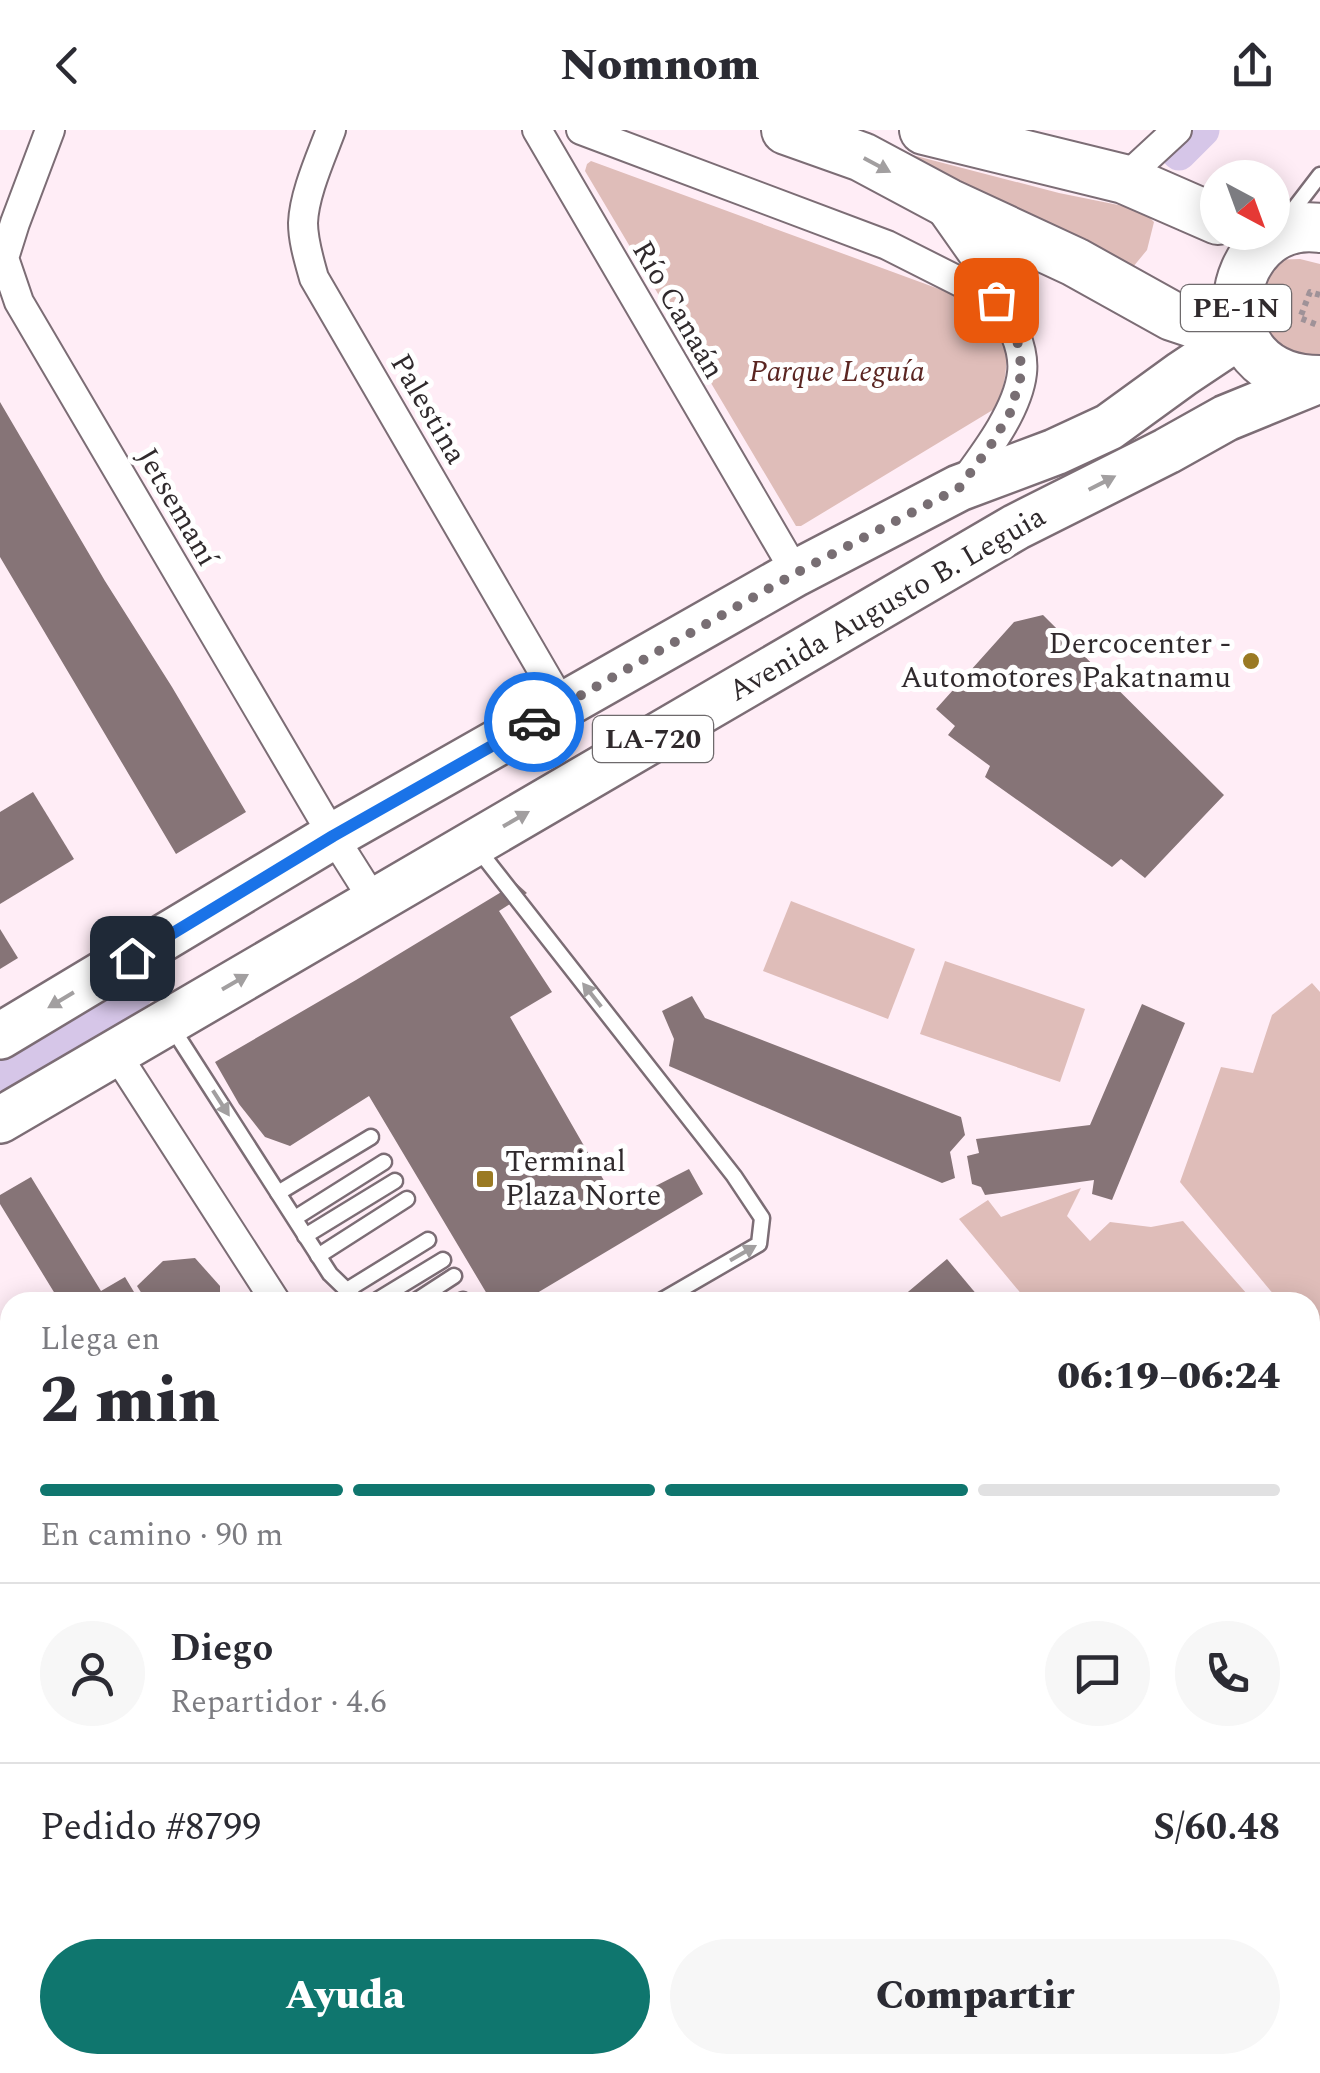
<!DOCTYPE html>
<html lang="es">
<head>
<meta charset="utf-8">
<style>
	body { margin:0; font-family:Spectral,serif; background:#f7f7f7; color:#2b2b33; height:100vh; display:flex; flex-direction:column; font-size:38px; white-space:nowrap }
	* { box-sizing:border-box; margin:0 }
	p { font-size:32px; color:#7c7c81 }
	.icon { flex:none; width:55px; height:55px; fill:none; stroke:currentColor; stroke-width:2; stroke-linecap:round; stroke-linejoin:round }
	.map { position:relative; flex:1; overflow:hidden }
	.panel { position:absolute; left:0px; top:1162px; width:1320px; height:782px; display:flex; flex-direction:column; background:#fff; border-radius:30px 30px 0 0; box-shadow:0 5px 25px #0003 }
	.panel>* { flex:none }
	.needle { width:65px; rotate:139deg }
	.buttons { position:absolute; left:1200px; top:30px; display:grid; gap:20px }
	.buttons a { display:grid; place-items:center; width:90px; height:90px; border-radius:50%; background:#fff; box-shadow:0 5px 25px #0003; font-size:50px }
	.pin { position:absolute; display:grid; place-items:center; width:85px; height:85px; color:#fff; margin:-42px; border-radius:20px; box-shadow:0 5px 15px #0006 }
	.courier { position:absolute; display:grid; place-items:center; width:100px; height:100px; margin:-50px; border:8px solid #1a73e8; border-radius:50%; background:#fff; color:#222; box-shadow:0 2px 12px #0007 }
	.headline em { font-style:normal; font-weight:800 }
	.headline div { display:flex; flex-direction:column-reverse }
	.headline { display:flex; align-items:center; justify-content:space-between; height:170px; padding:0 40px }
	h1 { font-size:65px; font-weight:800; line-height:75px }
	.bar { display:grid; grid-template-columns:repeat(4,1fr); gap:15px 10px; align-content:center; height:120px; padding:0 40px }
	.bar i { height:12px; border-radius:8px; background:#e1e1e2 }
	.bar .current { background:#0f766e }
	.bar p { grid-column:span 4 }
	.line { display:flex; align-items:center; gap:25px; padding:0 40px; border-top:2px solid #e1e1e2 }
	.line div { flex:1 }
	.round { display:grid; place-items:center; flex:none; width:105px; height:105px; border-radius:52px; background:#f7f7f7 }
	.button { display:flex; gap:20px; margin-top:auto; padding:20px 40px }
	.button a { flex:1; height:115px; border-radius:60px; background:#0f766e; color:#fff; font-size:40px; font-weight:800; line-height:115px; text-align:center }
	.button a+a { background:#f7f7f7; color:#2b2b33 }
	header { display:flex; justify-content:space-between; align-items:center; height:130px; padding:0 40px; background:#fff; font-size:45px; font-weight:800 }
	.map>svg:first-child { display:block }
	.green { fill:#dfbdb9 }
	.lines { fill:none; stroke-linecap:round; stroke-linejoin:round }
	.canal { stroke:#d6c6e8; stroke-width:35 }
	.building { fill:#867477 }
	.service-casing { stroke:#7c6d75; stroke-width:19 }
	.minor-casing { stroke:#7c6d75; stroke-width:32 }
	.primary-casing { stroke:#7c6d75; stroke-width:50 }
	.trunk-casing { stroke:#7c6d75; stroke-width:52 }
	.path { stroke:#9f9298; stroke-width:6; stroke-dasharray:5 5; stroke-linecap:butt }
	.service { stroke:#fff; stroke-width:14 }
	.minor { stroke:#fff; stroke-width:28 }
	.primary { stroke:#fff; stroke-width:45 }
	.trunk { stroke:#fff; stroke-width:48 }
	.oneway { fill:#a29fa0 }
	.done { stroke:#786e73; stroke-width:10; stroke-dasharray:0 18 }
	.route { stroke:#1a73e8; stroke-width:12 }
	.poi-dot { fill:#9a7a23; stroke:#fff; stroke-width:4 }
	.labels { text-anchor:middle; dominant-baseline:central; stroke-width:10; stroke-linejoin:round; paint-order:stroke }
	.shield { fill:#fff; stroke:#6e6a6c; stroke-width:2.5 }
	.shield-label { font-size:28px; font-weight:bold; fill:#302a2d }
	.street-label { font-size:30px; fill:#302a2d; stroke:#fff }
	.park-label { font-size:30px; font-style:italic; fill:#5b2622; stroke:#fff }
	.poi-label { font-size:30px; fill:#302a2d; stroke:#fff; text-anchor:end }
</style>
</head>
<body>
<header><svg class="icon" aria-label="back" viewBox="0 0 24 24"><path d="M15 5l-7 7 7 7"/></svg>Nomnom<svg class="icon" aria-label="share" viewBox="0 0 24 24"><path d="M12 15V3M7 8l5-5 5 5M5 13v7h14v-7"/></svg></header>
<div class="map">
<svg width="1320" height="1943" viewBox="0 0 1320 1943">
	<rect width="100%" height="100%" fill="#ffedf6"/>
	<!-- green -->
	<g class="green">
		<path d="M 893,20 L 1059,63 L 1138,79 L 1147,85 L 1154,92 L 1147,120 L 1133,137 Z"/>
		<path d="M 591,31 L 969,170 C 977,177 987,184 993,193 C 1013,218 1007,250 996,278 L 801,396 L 796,396 L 585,41 L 587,34 Z"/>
		<path d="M 1300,129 L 1320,134 L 1320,231 L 1273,219 L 1245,164 L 1269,130 Z"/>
		<path d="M 791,771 L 915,819 L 888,889 L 763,841 Z"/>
		<path d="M 945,831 L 1085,879 L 1060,952 L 920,904 Z"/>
		<path d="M 1312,853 L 1320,862 L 1320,1220 L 1310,1208 L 1310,1172 L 1280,1172 L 1180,1052 L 1221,937 L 1253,943 L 1272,885 Z"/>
		<path d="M 1081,1058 L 1067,1086 L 1090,1111 L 1110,1092 L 1151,1097 L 1183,1091 L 1254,1172 L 1028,1172 L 959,1089 L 988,1070 L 1001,1087 Z"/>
		<path d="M 1310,1236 L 1320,1248 L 1320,1530 L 1310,1577 Z"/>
		<path d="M 206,1935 L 714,1935 L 713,1943 L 206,1943 Z"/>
	</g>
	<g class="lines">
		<!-- canal -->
		<g class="canal">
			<path d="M 1179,23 L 1202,0"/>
			<path d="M 0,943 L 136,862"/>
		</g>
	</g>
	<!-- building -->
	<g class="building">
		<path d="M 0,272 L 105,451 L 172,557 L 246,682 L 176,724 L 0,427 Z"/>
		<path d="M 1043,485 L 1224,665 L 1145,748 L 1121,729 L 1112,737 L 985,647 L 990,636 L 948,605 L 955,596 L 936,579 L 1014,492 Z"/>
		<path d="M 33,662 L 74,729 L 0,774 L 0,682 Z"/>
		<path d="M 516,753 L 527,763 L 499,781 L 552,862 L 510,887 L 618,1075 L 689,1039 L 703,1064 L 522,1172 L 484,1172 L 490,1169 L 369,966 L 290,1016 L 265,1007 L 239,974 L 215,932 L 356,850 Z"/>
		<path d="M 0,799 L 18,828 L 0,839 Z"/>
		<path d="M 692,866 L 705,888 L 961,987 L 965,1005 L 950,1022 L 955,1048 L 942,1053 L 669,936 L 674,909 L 662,881 Z"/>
		<path d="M 1142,874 L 1185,893 L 1112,1070 L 1092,1064 L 1094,1050 L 985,1065 L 981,1057 L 972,1054 L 967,1026 L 979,1023 L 976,1009 L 1090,995 Z"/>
		<path d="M 31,1047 L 101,1161 L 125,1147 L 140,1172 L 60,1172 L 0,1074 L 0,1065 Z"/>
		<path d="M 195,1128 L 220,1156 L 220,1172 L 147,1172 L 137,1156 L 163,1131 Z"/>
		<path d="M 947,1129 L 983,1172 L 896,1172 Z"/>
		<path d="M 0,1372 L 10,1389 L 10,1587 L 0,1570 Z"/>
		<path d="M 0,1652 L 3,1652 L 10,1718 L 10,1723 L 0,1724 Z"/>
	</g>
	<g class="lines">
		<defs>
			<g id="service">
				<path d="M 1287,88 L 1320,45"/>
				<path d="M 477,718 L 734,1046 L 762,1088 L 759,1114 L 659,1172"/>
				<path d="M 171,896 L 330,1144 L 359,1172"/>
				<path d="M 278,1063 L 371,1007"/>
				<path d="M 295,1088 L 384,1032"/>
				<path d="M 305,1106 L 395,1051"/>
				<path d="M 318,1126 L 407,1069"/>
				<path d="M 347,1160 L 428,1110"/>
				<path d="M 374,1172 L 443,1130"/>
				<path d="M 414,1172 L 454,1146"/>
				<path d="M 458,1172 L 463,1170"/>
			</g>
			<g id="minor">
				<path d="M 50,0 L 15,93 L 4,128 L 19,172 L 333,706 L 374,771"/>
				<path d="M 331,0 C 321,27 304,64 303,93 C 303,111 309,130 314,148 L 563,576"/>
				<path d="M 537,0 L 796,443"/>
				<path d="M 581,0 L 887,115 L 996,170 C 1010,189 1025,218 1022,243 C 1018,280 985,323 963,353"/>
				<path d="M 1124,49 L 1177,0"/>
				<path d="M 115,922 L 276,1172"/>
				<path d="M 0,1756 L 10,1754"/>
				<path d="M 1310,1783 L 1320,1784"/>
				<path d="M 176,1943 L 176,1935"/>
				<path d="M 738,1943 L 739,1935"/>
				<path d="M 1004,1943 L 1004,1935"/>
				<path d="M 1263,1943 L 1264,1935"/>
			</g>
			<g id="primary">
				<path d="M 0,906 L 333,706 L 796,443 L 959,358 L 1055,322 L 1109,297 L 1182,244 L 1242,204"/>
				<path d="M 0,990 L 1016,397 L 1167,321 L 1226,288 L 1319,250"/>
			</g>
			<g id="trunk">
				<path d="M 786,0 L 862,27 L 948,73 L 1075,132 L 1172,186 L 1208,198 L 1242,204"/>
				<path d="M 924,0 L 1124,49 L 1218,90"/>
				<path d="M 950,75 L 986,126 L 996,170"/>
				<path d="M 1320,98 C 1222,85 1199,250 1320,250"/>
			</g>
		</defs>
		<!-- service casing -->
		<use href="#service" class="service-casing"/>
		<!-- minor casing -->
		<use href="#minor" class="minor-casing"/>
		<!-- primary casing -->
		<use href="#primary" class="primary-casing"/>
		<!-- trunk casing -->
		<use href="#trunk" class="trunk-casing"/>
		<!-- path -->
		<path class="path" d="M 1320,165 L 1310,162 L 1300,188 L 1320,196"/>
		<!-- service -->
		<use href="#service" class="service"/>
		<!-- minor -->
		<use href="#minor" class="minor"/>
		<!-- primary -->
		<use href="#primary" class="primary"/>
		<!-- trunk -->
		<use href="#trunk" class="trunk"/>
	</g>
	<!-- one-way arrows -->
	<defs><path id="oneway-solid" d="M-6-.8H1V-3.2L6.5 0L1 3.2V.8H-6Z" transform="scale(2.5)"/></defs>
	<g class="oneway">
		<use href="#oneway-solid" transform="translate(877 35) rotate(28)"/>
		<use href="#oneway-solid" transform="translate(1102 353) rotate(-27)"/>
		<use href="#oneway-solid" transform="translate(516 689) rotate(-30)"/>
		<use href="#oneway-solid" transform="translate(235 852) rotate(-30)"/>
		<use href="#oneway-solid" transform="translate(592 865) rotate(-128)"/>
		<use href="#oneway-solid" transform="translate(61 870) rotate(149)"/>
		<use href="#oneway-solid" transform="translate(221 973) rotate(57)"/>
		<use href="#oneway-solid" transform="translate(743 1123) rotate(-30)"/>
	</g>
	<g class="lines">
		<!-- done -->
		<path class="done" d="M 534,592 L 796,443 L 959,358 L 989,318 L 1010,283 L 1022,242 L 1018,214 L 1006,184 L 996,170"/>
		<!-- route -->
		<path class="route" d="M 132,828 L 333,706 L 534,592"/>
	</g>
	<!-- markers -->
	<g class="poi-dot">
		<circle cx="1251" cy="531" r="10"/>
		<rect x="475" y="1039" width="20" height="20" rx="5"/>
	</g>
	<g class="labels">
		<!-- shield labels -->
		<g class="shield">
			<rect x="1181" y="155" width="110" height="46" rx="8"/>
			<rect x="593" y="586" width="120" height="46" rx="8"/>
		</g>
		<g class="shield-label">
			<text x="1236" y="178">PE-1N</text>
			<text x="653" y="609">LA-720</text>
		</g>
		<!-- street labels -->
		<g class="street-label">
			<text transform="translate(678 180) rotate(60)">Río Canaán</text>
			<text transform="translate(428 279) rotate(60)">Palestina</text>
			<text transform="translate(177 377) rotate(60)">Jetsemaní</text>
			<text transform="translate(887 474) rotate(-30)">Avenida Augusto B. Leguia</text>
		</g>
		<!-- park labels -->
		<g class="park-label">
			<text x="837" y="242">Parque Leguía</text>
		</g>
		<!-- poi labels -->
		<g class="poi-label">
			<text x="1231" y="514">Dercocenter -<tspan x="1231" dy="34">Automotores Pakatnamu</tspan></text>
			<text x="505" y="1032" text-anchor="start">Terminal<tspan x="505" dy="34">Plaza Norte</tspan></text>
		</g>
	</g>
</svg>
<div class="buttons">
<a><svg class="needle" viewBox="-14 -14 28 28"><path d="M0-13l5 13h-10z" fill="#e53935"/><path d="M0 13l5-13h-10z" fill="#7c7c81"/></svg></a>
</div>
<div class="pin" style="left:996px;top:170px;background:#ea580c"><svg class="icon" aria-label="bag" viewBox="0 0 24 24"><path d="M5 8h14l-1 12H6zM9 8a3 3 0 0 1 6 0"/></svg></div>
<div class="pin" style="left:132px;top:828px;background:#1f2937"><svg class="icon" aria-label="home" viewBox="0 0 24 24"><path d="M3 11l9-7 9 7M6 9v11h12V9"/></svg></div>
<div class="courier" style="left:534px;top:592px"><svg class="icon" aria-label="car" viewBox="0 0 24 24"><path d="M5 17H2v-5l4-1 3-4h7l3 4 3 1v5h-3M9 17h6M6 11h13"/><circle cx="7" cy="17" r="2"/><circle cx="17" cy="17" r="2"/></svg></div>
<section class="panel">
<div class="headline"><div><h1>2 min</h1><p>Llega en</p></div><em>06:19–06:24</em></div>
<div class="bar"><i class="current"></i><i class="current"></i><i class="current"></i><i></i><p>En camino · 90 m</p></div>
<div class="line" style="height:180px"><a class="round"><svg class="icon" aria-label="person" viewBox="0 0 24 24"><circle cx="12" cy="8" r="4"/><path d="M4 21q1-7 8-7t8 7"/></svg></a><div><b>Diego</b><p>Repartidor · 4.6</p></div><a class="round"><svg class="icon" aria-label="chat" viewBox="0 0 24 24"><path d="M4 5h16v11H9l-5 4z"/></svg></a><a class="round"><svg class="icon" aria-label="phone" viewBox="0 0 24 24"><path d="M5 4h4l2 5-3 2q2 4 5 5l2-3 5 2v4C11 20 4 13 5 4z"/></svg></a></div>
<div class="line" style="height:130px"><div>Pedido #8799</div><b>S/60.48</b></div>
<div class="button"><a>Ayuda</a><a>Compartir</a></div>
</section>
</div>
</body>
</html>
